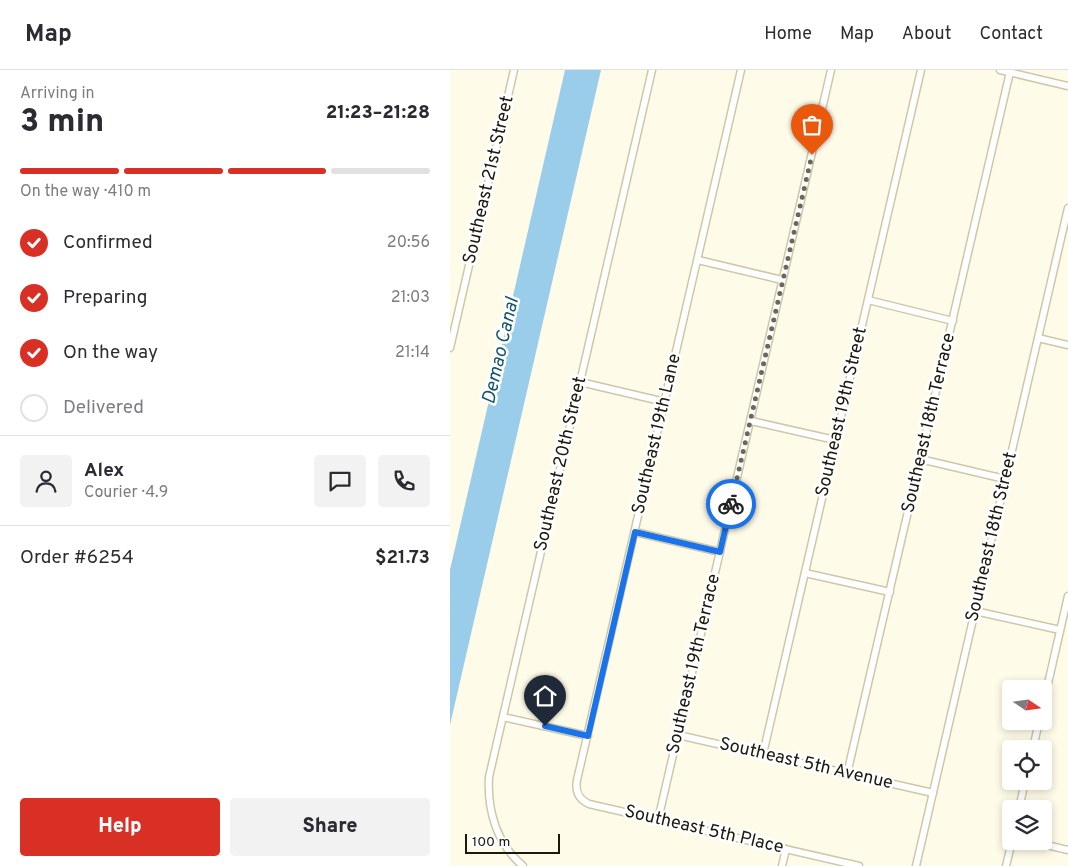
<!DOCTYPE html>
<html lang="en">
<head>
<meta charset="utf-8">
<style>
	body { margin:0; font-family:Overpass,sans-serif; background:#f2f2f3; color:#2b2b33; height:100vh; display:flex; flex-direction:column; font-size:19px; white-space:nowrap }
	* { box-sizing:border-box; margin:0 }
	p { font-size:16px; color:#7c7c81 }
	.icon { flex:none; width:28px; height:28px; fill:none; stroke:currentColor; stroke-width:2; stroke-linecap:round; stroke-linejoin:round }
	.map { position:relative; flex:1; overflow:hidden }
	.panel { display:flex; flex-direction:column; background:#fff; width:450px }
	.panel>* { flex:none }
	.needle { width:32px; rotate:103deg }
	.tools { position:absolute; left:552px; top:610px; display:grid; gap:10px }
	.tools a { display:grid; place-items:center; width:50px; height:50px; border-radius:5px; background:#fff; box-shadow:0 2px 8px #0003; font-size:25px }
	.scale { position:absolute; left:15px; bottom:12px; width:95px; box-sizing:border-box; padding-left:5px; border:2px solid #1b190d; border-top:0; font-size:14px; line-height:18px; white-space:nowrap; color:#1b190d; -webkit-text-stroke:4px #fff; paint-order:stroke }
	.pin { position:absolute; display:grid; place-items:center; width:42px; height:42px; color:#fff; margin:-51px -21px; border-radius:50% 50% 50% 0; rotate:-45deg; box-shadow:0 0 5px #0007 }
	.pin .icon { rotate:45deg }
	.courier { position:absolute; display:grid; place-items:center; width:50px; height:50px; margin:-25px; border:4px solid #1a73e8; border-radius:50%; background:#fff; color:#222; box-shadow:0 1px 6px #0007 }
	.overview em { font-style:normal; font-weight:800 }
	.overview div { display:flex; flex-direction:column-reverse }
	.overview { display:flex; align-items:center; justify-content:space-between; height:85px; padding:0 20px }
	h1 { font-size:32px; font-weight:800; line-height:38px }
	.bar { display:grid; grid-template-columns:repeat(4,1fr); gap:8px 5px; align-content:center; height:60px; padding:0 20px }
	.bar i { height:6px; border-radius:4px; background:#e1e1e2 }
	.bar .active { background:#d93025 }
	.bar p { grid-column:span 4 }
	.line { display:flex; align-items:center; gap:12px; padding:0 20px; border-top:1px solid #e1e1e2 }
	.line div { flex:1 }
	.round { display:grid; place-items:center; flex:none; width:52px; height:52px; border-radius:5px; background:#f2f2f3 }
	ol { padding:0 20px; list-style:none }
	li { display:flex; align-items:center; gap:15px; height:55px }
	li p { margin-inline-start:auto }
	li .icon { padding:5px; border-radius:50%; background:#d93025; color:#fff; stroke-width:4 }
	li:last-child { color:#7c7c81 }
	li i { width:28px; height:28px; border:2px solid #e1e1e2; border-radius:50% }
	.action { display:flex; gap:10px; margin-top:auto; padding:10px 20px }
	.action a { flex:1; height:58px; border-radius:5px; background:#d93025; color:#fff; font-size:20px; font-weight:800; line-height:58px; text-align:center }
	.action a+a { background:#f2f2f3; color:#2b2b33 }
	header { display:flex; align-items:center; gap:30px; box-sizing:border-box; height:70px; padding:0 25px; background:#fff; border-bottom:1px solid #e1e1e2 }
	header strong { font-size:24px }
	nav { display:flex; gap:28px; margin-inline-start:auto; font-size:18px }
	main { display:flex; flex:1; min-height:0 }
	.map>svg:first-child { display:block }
	.water { fill:#9acde9 }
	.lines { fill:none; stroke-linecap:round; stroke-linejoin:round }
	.minor-casing { stroke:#cec8a9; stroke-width:9 }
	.minor { stroke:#fff; stroke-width:6 }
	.done { stroke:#6a685a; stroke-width:5; stroke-dasharray:0 9 }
	.route { stroke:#1a73e8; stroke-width:6 }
	.labels { text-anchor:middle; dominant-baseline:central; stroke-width:5; stroke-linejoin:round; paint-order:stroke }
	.street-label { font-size:18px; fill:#1b190d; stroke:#fff }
	.water-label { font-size:19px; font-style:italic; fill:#13546f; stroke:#fff }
</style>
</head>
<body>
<header>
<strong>Map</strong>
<nav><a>Home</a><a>Map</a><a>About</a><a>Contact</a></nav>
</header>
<main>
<section class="panel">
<div class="overview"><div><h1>3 min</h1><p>Arriving in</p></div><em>21:23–21:28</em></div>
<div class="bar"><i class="active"></i><i class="active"></i><i class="active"></i><i></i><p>On the way · 410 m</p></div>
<ol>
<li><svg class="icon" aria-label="check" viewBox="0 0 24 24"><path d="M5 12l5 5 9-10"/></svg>Confirmed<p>20:56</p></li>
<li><svg class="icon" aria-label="check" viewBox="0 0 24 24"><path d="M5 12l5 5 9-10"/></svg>Preparing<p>21:03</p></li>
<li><svg class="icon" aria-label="check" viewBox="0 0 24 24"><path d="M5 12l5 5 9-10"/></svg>On the way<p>21:14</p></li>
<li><i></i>Delivered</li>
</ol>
<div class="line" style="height:90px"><a class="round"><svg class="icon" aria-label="person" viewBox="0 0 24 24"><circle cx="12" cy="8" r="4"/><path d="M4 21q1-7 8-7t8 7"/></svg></a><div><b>Alex</b><p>Courier · 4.9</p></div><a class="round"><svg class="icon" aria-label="chat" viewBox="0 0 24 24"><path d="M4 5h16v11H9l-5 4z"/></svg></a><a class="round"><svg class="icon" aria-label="phone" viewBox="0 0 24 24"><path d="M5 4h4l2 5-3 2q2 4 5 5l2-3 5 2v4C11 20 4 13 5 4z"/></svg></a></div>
<div class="line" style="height:65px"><div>Order #6254</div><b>$21.73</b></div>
<div class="action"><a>Help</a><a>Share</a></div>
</section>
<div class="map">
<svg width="618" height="796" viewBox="0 0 618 796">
	<rect width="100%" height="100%" fill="#fefbe8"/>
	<!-- water -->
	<path class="water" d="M 115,0 L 151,0 L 0,655 L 0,500 Z"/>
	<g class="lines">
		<defs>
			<g id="minor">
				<path d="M 291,0 L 127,710 C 125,721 128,729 139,734 L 409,796"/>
				<path d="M 550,0 L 618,16"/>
				<path d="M 248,190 L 332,210"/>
				<path d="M 418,230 L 503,251"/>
				<path d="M 588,268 L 618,275"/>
				<path d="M 0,278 L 64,0"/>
				<path d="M 130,312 L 215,332"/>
				<path d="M 301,351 L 385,370"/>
				<path d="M 470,389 L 555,409"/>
				<path d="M 185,462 L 270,482"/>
				<path d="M 355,503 L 440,522"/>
				<path d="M 525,541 L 610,560"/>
				<path d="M 594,631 L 618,526"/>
				<path d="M 53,647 L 138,666"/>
				<path d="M 228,665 L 483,723"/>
				<path d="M 583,679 L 589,651"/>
				<path d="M 313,684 L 471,0"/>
				<path d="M 397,704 L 560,2"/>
				<path d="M 569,739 L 575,711"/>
				<path d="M 208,750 L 381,0"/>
				<path d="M 580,771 L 618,780"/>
				<path d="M 73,796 C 47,774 37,741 39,707 L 202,0"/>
				<path d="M 332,796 L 336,779"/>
				<path d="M 466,796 L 618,138"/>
				<path d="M 556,796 L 562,771"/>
			</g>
		</defs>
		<!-- minor casing -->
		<use href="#minor" class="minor-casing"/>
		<!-- minor -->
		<use href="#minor" class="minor"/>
	</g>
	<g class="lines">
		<!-- done -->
		<path class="done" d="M 281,434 L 362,85"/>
		<!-- route -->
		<path class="route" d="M 95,656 L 138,666 L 185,462 L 270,482 L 281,434"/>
	</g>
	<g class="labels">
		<!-- street labels -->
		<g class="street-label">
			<text transform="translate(39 110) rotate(-77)">Southeast 21st Street</text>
			<text transform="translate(392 342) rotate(-77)">Southeast 19th Street</text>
			<text transform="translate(479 353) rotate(-77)">Southeast 18th Terrace</text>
			<text transform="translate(207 364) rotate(-77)">Southeast 19th Lane</text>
			<text transform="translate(111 394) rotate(-77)">Southeast 20th Street</text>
			<text transform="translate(542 467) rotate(-77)">Southeast 18th Street</text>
			<text transform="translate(244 594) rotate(-77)">Southeast 19th Terrace</text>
			<text transform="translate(356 694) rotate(13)">Southeast 5th Avenue</text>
			<text transform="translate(254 760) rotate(13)">Southeast 5th Place</text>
		</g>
		<!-- water labels -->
		<g class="water-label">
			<text transform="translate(51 281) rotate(-77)">Demao Canal</text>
		</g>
	</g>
</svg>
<div class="tools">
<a><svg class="needle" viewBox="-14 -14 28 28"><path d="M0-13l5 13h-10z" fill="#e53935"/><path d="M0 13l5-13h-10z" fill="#7c7c81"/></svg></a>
<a><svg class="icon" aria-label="locate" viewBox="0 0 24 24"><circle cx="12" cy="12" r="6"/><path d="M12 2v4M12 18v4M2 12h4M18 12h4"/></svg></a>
<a><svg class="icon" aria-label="layers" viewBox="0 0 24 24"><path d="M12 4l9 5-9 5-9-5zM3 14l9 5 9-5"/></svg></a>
</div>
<div class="scale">100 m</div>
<div class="pin" style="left:362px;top:85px;background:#ea580c"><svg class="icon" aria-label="bag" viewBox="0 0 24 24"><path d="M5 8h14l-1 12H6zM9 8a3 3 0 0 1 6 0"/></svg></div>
<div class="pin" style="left:95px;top:656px;background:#1f2937"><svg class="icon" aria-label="home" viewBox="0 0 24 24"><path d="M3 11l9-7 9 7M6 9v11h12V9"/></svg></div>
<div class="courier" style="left:281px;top:434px"><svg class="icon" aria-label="bike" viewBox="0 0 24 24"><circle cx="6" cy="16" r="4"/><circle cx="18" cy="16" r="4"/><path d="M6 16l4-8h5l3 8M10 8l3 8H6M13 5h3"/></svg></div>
</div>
</main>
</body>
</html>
